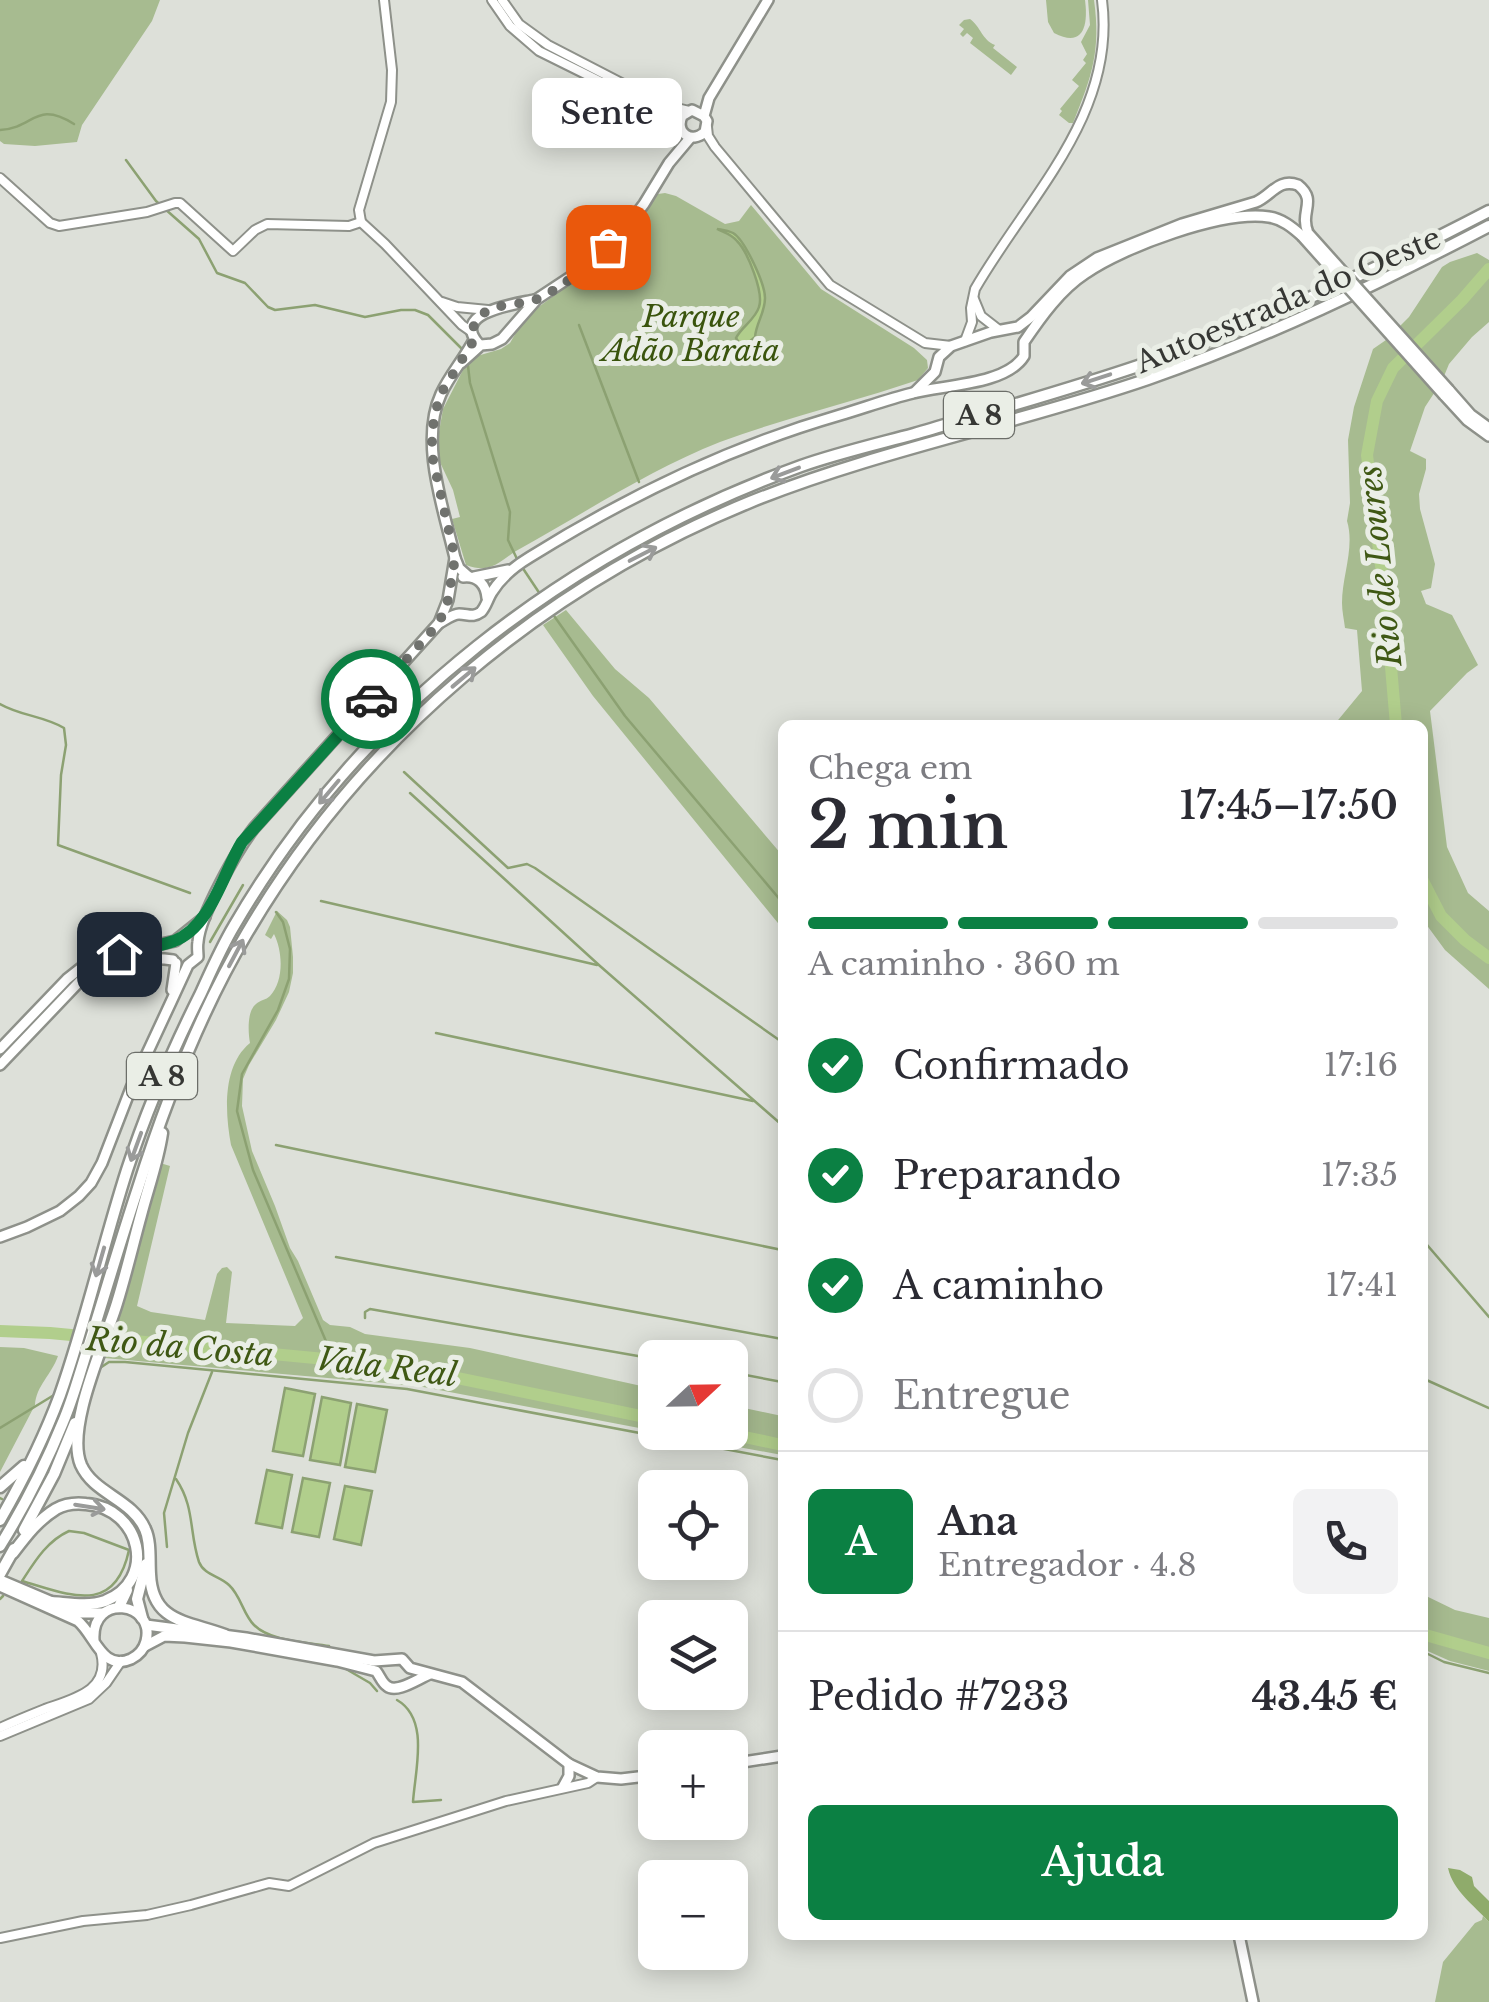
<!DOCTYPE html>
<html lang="pt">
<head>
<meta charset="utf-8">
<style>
	body { margin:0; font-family:"Libre Baskerville",serif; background:#f2f2f3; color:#2b2b33; height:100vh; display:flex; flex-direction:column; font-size:38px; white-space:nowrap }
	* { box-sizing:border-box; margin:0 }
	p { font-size:32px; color:#7c7c81 }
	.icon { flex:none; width:55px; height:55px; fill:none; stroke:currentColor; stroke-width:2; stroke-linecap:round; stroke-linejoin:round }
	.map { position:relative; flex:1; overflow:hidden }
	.panel { position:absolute; left:778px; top:720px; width:650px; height:1220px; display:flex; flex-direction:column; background:#fff; border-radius:15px; box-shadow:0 5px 25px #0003 }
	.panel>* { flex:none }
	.needle { width:65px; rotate:68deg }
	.controls { position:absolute; left:638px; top:1340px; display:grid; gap:20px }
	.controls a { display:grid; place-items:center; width:110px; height:110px; border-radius:15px; background:#fff; box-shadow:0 5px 25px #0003; font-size:50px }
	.pin { position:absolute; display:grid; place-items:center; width:85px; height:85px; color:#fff; margin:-42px; border-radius:20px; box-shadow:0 5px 15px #0006 }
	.courier { position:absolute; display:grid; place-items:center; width:100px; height:100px; margin:-50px; border:8px solid #0b8043; border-radius:50%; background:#fff; color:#222; box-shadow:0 2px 12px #0007 }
	.bubble { position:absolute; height:70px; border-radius:15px; background:#fff; box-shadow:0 5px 25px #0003; font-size:32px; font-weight:600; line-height:70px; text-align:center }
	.overview em { font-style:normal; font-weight:600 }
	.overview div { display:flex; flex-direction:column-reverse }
	.overview { display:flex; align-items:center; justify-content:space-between; height:170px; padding:0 30px }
	h1 { font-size:65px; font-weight:600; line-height:75px }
	.bar { display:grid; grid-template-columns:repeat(4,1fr); gap:15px 10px; align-content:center; height:120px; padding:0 30px }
	.bar i { height:12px; border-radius:8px; background:#e1e1e2 }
	.bar .on { background:#0b8043 }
	.bar p { grid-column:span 4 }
	.line { display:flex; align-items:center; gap:25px; padding:0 30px; border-top:2px solid #e1e1e2 }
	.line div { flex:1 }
	.round { display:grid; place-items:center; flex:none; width:105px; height:105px; border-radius:15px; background:#f2f2f3 }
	ol { padding:0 30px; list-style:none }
	li { display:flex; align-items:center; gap:30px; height:110px }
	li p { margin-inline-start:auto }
	li .icon { padding:10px; border-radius:50%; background:#0b8043; color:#fff; stroke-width:4 }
	li:last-child { color:#7c7c81 }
	li i { width:55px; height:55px; border:5px solid #e1e1e2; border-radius:50% }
	.action { display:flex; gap:20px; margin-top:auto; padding:20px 30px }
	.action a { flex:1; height:115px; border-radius:15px; background:#0b8043; color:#fff; font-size:40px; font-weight:600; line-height:115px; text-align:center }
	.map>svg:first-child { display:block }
	.green { fill:#a7bb90 }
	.forest { fill:#8fab6b }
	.water { fill:#b1ce8c; stroke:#8ca172; stroke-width:2.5 }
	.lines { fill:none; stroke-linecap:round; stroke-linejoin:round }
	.stream { stroke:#8ca172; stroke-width:2.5 }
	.river { stroke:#b1ce8c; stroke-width:12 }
	.minor-casing { stroke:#8e918a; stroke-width:12 }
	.major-casing { stroke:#8e918a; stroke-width:14 }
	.highway-casing { stroke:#8e918a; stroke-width:15 }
	.minor { stroke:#fff; stroke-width:8 }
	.major { stroke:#fff; stroke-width:9 }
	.highway { stroke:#fff; stroke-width:10 }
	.major-bridge-casing { stroke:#8e918a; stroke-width:14; stroke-linecap:butt }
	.major-bridge { stroke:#fff; stroke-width:9 }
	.oneway { stroke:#9a9b9a }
	.done { stroke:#70726e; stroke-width:10; stroke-dasharray:0 18 }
	.route { stroke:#0b8043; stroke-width:12 }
	.labels { text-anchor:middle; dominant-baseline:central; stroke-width:10; stroke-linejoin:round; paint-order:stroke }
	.shield { fill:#eaeee6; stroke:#6c6e69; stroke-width:2.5 }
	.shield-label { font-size:28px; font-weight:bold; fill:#363734 }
	.street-label { font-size:30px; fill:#363734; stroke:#eaeee6 }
	.park-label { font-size:30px; font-style:italic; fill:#3a540d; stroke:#eaeee6 }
	.water-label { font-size:32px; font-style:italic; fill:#3f5814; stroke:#eaeee6 }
</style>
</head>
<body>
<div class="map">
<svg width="1489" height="2002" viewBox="0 0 1489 2002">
	<rect width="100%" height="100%" fill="#dde0d9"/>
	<!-- green -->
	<g class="green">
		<path d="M 0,0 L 160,0 L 152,21 L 82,125 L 77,142 L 35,146 L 4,144 L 0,141 Z"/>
		<path d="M 1046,0 L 1085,0 C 1088,23 1085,49 1054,33 L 1048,22 Z"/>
		<path d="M 1088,0 L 1094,0 C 1101,51 1092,76 1073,123 L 1069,123 L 1059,115 L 1062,111 L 1060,109 L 1079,86 L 1072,80 L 1086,63 L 1083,60 L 1087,54 L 1081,42 L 1090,25 Z"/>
		<path d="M 970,19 C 981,27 982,40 995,45 L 993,48 L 1017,67 L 1011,75 L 970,43 L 973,38 L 967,33 L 963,37 L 960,34 L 964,29 L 959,25 L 964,20 Z"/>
		<path d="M 665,193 L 676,196 L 725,224 L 739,221 L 751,205 L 821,289 L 914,348 L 927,360 L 928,368 L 918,380 C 853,402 785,418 720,442 C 649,470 583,514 516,551 C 497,563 490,574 466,565 L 452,519 L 460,517 L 453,490 L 438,458 L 439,432 L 443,409 L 463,370 L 477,356 L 501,349 L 510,343 L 525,317 L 609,255 L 635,227 L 652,198 L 658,194 Z"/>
		<path d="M 1477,253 L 1489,260 L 1489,322 L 1472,337 L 1449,364 L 1442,381 L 1425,407 L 1410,451 L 1426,459 L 1426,469 L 1419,494 L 1420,509 L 1435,564 L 1431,588 L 1421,591 L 1426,604 L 1452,615 L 1478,665 L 1467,673 L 1430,711 L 1447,847 L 1468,893 L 1489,911 L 1489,989 L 1445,950 L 1423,920 L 1422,725 L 1370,725 L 1369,722 L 1359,725 L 1334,725 L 1362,691 L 1357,630 L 1345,628 C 1344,620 1342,611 1342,603 C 1342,576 1355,547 1347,521 L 1350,503 L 1348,440 L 1354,407 L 1373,349 L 1386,340 L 1409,317 L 1442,267 L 1450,262 Z"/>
		<path d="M 566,610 L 615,669 L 649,698 L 782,855 L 782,928 L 593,696 L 543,625 Z"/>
		<path d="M 277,911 L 287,920 L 290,927 L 293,957 L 293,973 L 289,992 L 276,1020 L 249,1065 L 243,1079 L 242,1106 L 252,1151 L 275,1206 L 290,1248 L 298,1261 L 323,1320 L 330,1325 L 350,1327 L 365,1334 L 470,1348 L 655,1389 L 655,1431 L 418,1386 L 104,1358 L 121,1304 L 157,1162 L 170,1166 L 137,1306 L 151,1312 L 205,1320 L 217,1274 L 222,1268 L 227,1267 L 232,1272 L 226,1323 L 295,1326 L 303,1318 L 231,1145 C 225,1113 222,1066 250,1043 C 248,1032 247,1011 256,1004 C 260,1000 266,1000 270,996 C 284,981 283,952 274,934 L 271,939 L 265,935 Z"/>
		<path d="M 0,1347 L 24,1348 L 58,1356 C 52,1374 36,1386 35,1405 L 0,1472 Z"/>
		<path d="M 730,1405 L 782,1416 L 782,1455 L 662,1433 L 730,1432 Z"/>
		<path d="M 1422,1594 L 1455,1610 L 1489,1618 L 1489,1671 L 1450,1661 L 1423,1649 Z"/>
		<path d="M 1483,1916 L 1489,1922 L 1489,2002 L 1435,2002 L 1443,1962 L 1475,1923 L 1482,1920 Z"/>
	</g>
	<!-- forest -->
	<path class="forest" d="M 1448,1868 L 1460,1870 L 1472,1877 L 1474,1886 L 1489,1901 L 1489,1922 C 1474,1905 1453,1891 1448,1868 Z"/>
	<!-- water -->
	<g class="water">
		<path d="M 717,229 C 723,230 727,230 733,233 C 745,240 765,284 765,298 C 765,313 756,323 755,337 L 748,343 L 739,343 L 736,338 C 742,326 755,320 759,307 C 764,293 748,252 737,241 C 731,234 725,233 717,229 Z"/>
		<path d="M 285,1388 L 315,1394 L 303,1456 L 273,1451 Z"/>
		<path d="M 322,1397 L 351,1403 L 340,1465 L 310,1460 Z"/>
		<path d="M 357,1404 L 387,1410 L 375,1472 L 345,1467 Z"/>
		<path d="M 267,1470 L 292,1475 L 282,1528 L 256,1523 Z"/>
		<path d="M 303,1478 L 330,1483 L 319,1537 L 292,1532 Z"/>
		<path d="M 345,1486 L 372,1491 L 361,1545 L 334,1539 Z"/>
	</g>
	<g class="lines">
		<!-- stream -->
		<g class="stream">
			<path d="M 0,130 C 35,128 35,100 74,124"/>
			<path d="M 126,160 L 156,201 L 199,239 L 217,273 L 245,283 L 268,307 L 275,310 L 315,305 L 365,317 L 401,310 L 415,310 L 428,315 L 463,350"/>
			<path d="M 579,325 L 639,482"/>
			<path d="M 468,366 L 470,383 L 510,512 L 508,540 L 518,561"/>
			<path d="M 522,567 L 540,594"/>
			<path d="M 552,613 L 625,716 L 782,902"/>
			<path d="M 0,704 C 21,716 44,716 64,728 L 66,745 L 61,775 L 58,845 L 190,893"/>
			<path d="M 404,772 L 508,868 L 527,864 L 535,868 L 782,1042"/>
			<path d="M 410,793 L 600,966 L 782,1125"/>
			<path d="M 321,901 L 597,965"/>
			<path d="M 276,912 L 283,922 L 290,949 L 289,979 L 278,1010 L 242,1074 L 237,1111 L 253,1170 L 334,1360"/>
			<path d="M 210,942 L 243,885"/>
			<path d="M 436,1033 L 753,1101"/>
			<path d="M 276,1145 L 782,1250"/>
			<path d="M 1422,1239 L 1489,1317"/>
			<path d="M 336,1257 L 782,1339"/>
			<path d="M 365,1318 L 365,1312 L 370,1309 L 655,1359"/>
			<path d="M 100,1368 L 109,1362 L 125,1362 L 407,1389 L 782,1460"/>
			<path d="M 730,1372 L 782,1382"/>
			<path d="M 1422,1378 L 1489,1408"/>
			<path d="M 0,1428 L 54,1395"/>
			<path d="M 176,1479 C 195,1507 189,1532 199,1562 C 204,1575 220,1576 229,1585 C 241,1596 243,1614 254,1625 C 271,1642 307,1642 329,1646"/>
			<path d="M 0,1498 L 2,1499"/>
			<path d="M 69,1531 L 84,1533 L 129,1550 C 115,1616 70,1595 22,1581 C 35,1561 47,1541 69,1531 Z"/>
			<path d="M 167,1547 L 164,1513 L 188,1433 L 212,1372"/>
			<path d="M 0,1599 L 3,1596"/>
			<path d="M 1422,1651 L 1444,1662 L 1489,1673"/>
			<path d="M 346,1669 L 370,1683 L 377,1691"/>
			<path d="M 397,1700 C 430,1719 415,1770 413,1802 L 441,1800"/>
		</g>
		<!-- river -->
		<g class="river">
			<path d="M 1396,725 L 1385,597 L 1367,455 L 1377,401 L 1393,368 L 1462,300 L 1489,269"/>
			<path d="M 1422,879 L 1441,916 L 1465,940 L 1489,958"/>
			<path d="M 0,1331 L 50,1333 L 399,1366 L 655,1419"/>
			<path d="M 721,1432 L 782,1445"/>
			<path d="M 1422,1634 L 1489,1653"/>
		</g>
		<defs>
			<g id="minor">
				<path d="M 492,0 L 510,26 L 539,51 L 664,113 L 679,126"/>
				<path d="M 502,0 L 519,24 L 548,45 L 664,105 L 689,111"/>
				<path d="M 707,127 L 708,136 L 715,147 L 830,285 L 925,343 L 951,346"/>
				<path d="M 0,178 L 50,223 L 59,226 L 147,212 L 175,203 L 180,203 L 233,251 L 255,230 L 267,224 L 349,226 L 361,222"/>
				<path d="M 361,222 L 359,210 L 391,102 L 392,70 L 384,0"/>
				<path d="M 361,222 L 385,244 L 462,325 L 472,332"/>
				<path d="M 974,299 L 981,316 L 999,330"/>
				<path d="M 442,302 L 457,307 L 488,310"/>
				<path d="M 965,341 L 972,322 L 971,308 L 975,289 C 1028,197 1117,114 1102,0"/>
				<path d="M 0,1728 C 15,1721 30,1715 45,1709 C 73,1699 111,1691 101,1653"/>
				<path d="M 0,1736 L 89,1699 L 106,1683 L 121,1661"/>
				<path d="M 0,1938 L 83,1921 L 147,1915 L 191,1905 L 269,1883 L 289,1886 L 374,1843 L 506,1801 L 588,1783 L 597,1777"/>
			</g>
			<g id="major">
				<path d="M 704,116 L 692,110 L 682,116 C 675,133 691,144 705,132 L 707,121 L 704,116 L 709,98 L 768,0"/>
				<path d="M 478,343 C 451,312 516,304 534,300"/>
				<path d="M 461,363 L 481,345 L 492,344 L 502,339 L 537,299 L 587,266 L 618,238 L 644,204 L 669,163 L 690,138"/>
				<path d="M 1449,390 L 1471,415 L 1489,428"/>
				<path d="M 915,392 L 935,372 L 939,357 L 951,346 L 991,332 L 1018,327 L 1031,317 L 1070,276 L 1097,258 L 1182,224 L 1256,202 C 1272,195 1278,178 1298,185 C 1318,201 1299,211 1308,233"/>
				<path d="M 1444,395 L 1467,420 L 1489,436"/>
				<path d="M 468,576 L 459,568 L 455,558 C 444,510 419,442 441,394 C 449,376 464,359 474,340"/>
				<path d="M 463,577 C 478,575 486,585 487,598"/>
				<path d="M 474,577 L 508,570"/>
				<path d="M 439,623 C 445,620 453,614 459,614 C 468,614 473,618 481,612 C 486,607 488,598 492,592 C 502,576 515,566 530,557 C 628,496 729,447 840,415 C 864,408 888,399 913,393 C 943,385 1006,385 1024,356 L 1024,342 C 1041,317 1060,290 1086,273 C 1123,247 1223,210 1269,217 C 1282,219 1292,227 1302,236"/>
				<path d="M 172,990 L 176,963"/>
				<path d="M 0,1049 L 67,979 L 86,964 L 106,956 L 175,941 L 205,917"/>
				<path d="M 0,1065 L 81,980 C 106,963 143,956 173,960"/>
				<path d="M 0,1237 L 27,1227 L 60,1211 L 79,1196 L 91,1183 L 102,1163 L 131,1088 L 171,1002 L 188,965 L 198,957 C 198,952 197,947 198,942 C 200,915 237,850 254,828 L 439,623 L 448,600 L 455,558"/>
				<path d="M 0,1580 L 78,1613 L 103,1613"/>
				<path d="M 0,1586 L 78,1621 C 95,1635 102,1672 131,1659 C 139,1655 144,1649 146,1641 C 156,1602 91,1592 94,1640"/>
				<path d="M 146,1625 L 246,1638 L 374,1661 L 402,1659 L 410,1668 L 462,1682 L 569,1764 L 597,1777 L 621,1779 L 655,1775"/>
				<path d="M 145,1646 L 164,1636 L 185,1637 L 231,1642 L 337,1661 L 376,1671 C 380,1676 382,1683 387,1686 C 397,1694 419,1678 430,1674"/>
				<path d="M 730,1764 L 782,1756"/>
				<path d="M 563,1787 L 569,1776 L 569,1764"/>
				<path d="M 1239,1935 L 1253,2002"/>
			</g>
			<g id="highway">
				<path d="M 162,1133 C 158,1161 148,1188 141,1215 C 133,1244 126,1274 117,1303 C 105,1343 65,1427 81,1465 C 94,1494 132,1499 145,1529 C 151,1542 149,1559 150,1574 C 152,1623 188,1621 225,1635"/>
				<path d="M 0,1487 L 24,1466"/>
				<path d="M 0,1520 C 23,1480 44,1438 60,1395 C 86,1321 103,1245 127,1170 C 147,1109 172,1051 201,993 C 211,971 221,948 234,926 C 360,709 567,551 801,466 C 838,453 877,444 914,434 C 989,412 1064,391 1138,366 C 1259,324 1376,270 1489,211"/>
				<path d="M 24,1530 L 54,1474 L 75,1423"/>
				<path d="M 0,1546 C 24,1507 46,1464 63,1422 C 73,1399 79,1375 87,1351 C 104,1297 120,1242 138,1188 C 166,1100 200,1012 247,933 C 361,739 542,587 750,502 C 879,450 1017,424 1148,379 C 1266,338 1378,284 1489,226"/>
				<path d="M 13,1553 C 26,1536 38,1520 56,1509 C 65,1504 77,1503 86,1504 C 141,1508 158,1580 105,1601 C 88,1607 68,1603 51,1602"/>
				<path d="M 0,1574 L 14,1549"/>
				<path d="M 119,1607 L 127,1590"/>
				<path d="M 142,1618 L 137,1599 L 146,1564"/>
			</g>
		</defs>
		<!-- minor casing -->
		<use href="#minor" class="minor-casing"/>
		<!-- major casing -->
		<use href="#major" class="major-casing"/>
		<!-- highway casing -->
		<use href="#highway" class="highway-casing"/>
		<!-- minor -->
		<use href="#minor" class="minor"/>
		<!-- major -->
		<use href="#major" class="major"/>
		<!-- highway -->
		<use href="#highway" class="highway"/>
		<defs>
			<g id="major-bridge">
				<path d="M 1308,233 L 1449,390"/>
				<path d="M 1302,236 L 1444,395"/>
			</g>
		</defs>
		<!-- major-bridge casing -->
		<use href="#major-bridge" class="major-bridge-casing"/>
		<!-- major-bridge -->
		<use href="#major-bridge" class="major-bridge"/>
	</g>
	<!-- one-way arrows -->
	<defs><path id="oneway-shaft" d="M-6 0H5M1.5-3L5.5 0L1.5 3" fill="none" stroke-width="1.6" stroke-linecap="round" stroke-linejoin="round" transform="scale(2.5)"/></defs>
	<g class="oneway">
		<use href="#oneway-shaft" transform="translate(1096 379) rotate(162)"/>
		<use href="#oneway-shaft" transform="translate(785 473) rotate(159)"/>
		<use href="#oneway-shaft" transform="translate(643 554) rotate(-27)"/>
		<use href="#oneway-shaft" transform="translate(464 677) rotate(-40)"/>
		<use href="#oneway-shaft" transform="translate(329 792) rotate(130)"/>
		<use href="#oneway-shaft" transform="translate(236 953) rotate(-62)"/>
		<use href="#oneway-shaft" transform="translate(136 1147) rotate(110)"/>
		<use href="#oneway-shaft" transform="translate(100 1262) rotate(106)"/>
		<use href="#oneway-shaft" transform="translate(90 1507) rotate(9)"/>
	</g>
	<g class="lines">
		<!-- done -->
		<path class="done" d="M 371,699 L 439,623 L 448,600 L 455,558 L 432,455 L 432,434 L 435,412 L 443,390 L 474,340 C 471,329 474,320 484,313 C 499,302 521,306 537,299 C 560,289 590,265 608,247"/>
		<!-- route -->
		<path class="route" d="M 119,954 C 137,950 157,947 174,941 C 211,927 223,873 242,842 L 371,699"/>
	</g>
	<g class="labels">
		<!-- shield labels -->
		<g class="shield">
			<rect x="944" y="392" width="70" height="46" rx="8"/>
			<rect x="127" y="1053" width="70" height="46" rx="8"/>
		</g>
		<g class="shield-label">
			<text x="979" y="415">A 8</text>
			<text x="162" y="1076">A 8</text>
		</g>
		<!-- street labels -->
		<g class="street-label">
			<text transform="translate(1288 300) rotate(-23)">Autoestrada do Oeste</text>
		</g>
		<!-- park labels -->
		<g class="park-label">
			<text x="691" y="316">Parque<tspan x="691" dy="34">Adão Barata</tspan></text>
		</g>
		<!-- water labels -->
		<g class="water-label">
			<text transform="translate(1380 566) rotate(-96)">Rio de Loures</text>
			<text transform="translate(180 1347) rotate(5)">Rio da Costa</text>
			<text transform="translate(387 1367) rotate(7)">Vala Real</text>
		</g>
	</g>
</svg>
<div class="controls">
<a><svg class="needle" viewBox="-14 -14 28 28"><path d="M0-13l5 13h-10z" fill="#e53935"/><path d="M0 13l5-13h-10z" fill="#7c7c81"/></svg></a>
<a><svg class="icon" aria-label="locate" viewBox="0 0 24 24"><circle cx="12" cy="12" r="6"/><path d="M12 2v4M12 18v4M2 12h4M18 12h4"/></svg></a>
<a><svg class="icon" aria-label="layers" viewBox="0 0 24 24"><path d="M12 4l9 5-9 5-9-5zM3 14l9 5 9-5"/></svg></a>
<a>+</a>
<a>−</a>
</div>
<div class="pin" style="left:608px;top:247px;background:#ea580c"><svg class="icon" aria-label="bag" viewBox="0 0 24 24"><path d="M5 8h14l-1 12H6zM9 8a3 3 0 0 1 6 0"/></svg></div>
<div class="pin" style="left:119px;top:954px;background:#1f2937"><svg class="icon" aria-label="home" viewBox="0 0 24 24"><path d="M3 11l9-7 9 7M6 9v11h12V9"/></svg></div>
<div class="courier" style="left:371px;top:699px"><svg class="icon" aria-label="car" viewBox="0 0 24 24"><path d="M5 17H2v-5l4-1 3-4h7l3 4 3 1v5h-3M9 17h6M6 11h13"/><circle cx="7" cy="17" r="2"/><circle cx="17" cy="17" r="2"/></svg></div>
<div class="bubble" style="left:532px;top:78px;width:150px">Sente</div>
<section class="panel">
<div class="overview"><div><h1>2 min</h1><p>Chega em</p></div><em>17:45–17:50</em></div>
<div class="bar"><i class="on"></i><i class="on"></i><i class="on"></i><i></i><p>A caminho · 360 m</p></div>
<ol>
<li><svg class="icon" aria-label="check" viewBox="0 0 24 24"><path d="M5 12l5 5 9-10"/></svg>Confirmado<p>17:16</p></li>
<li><svg class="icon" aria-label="check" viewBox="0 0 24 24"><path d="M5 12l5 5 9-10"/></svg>Preparando<p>17:35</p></li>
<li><svg class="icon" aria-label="check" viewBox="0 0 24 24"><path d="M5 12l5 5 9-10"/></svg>A caminho<p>17:41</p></li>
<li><i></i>Entregue</li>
</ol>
<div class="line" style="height:180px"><b class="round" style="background:#0b8043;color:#fff">A</b><div><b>Ana</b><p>Entregador · 4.8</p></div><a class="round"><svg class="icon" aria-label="phone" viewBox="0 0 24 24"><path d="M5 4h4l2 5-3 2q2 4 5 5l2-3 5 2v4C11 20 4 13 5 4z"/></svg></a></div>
<div class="line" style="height:130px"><div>Pedido #7233</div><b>43.45 €</b></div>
<div class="action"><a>Ajuda</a></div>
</section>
</div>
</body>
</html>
